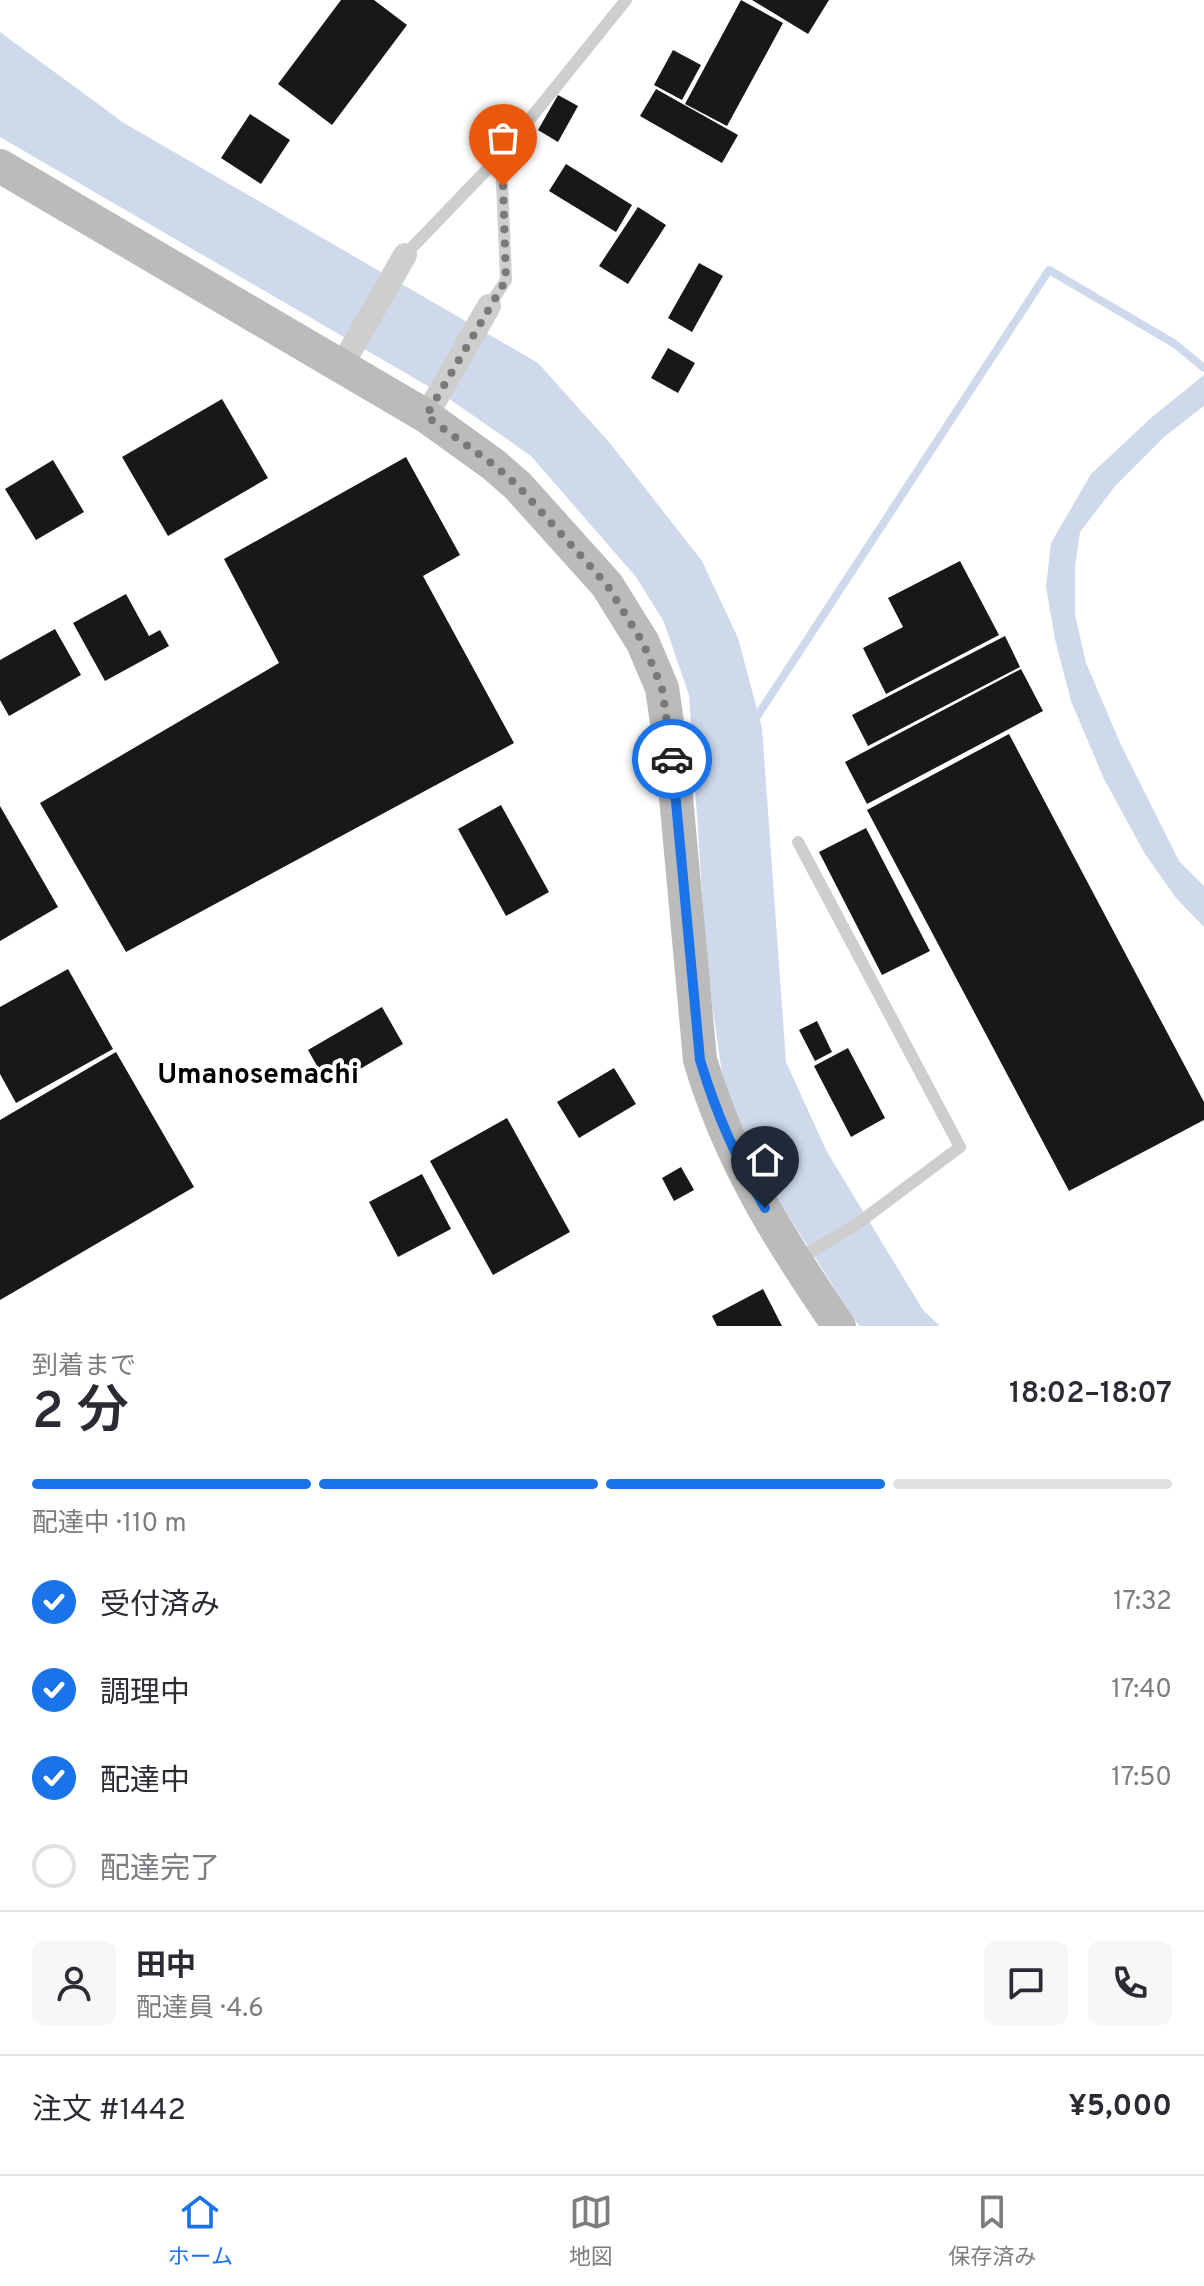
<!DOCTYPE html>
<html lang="ja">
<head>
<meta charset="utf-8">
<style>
	body { margin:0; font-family:Overpass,"Noto Sans JP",sans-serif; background:#f7f7f7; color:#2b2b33; height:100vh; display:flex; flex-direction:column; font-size:30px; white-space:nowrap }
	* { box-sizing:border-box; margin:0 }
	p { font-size:26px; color:#7c7c81 }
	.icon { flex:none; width:44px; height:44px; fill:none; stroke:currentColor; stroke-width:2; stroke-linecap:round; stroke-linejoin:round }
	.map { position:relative; height:1326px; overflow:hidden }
	.side { display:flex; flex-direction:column; background:#fff; flex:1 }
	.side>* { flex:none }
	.pin { position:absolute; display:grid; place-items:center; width:68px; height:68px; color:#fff; margin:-82px -34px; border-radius:50% 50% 50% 0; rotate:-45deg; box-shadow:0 0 8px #0007 }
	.pin .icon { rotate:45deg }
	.courier { position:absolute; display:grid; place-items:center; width:80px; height:80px; margin:-40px; border:6px solid #1a73e8; border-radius:50%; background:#fff; color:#222; box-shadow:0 2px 10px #0007 }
	.summary em { font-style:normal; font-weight:600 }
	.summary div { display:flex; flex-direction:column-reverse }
	.summary { display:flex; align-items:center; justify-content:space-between; height:136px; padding:0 32px }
	h1 { font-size:52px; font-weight:600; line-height:60px }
	.bar { display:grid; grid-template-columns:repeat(4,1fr); gap:12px 8px; align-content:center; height:96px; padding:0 32px }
	.bar i { height:10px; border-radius:6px; background:#e1e1e2 }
	.bar .current { background:#1a73e8 }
	.bar p { grid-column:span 4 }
	.line { display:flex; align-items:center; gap:20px; padding:0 32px; border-top:2px solid #e1e1e2 }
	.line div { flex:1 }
	.round { display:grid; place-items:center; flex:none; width:84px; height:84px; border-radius:12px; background:#f7f7f7 }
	ol { padding:0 32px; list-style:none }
	li { display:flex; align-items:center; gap:24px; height:88px }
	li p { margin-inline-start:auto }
	li .icon { padding:8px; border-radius:50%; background:#1a73e8; color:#fff; stroke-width:4 }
	li:last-child { color:#7c7c81 }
	li i { width:44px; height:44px; border:4px solid #e1e1e2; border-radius:50% }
	.tabs { display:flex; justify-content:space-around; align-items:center; height:112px; border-top:2px solid #e1e1e2; background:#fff; font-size:22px; color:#7c7c81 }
	.tabs a { display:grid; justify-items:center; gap:4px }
	.tabs .current { color:#1a73e8 }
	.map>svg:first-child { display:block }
	.water { fill:#cedaeb }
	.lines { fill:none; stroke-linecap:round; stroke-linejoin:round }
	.stream { stroke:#cedaeb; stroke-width:8 }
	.building { fill:#181818 }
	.lane { stroke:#cecece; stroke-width:12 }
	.street { stroke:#cecece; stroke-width:24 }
	.secondary { stroke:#bbb; stroke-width:34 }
	.done { stroke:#797979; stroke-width:8; stroke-dasharray:0 14.4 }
	.route { stroke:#1a73e8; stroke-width:10 }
	.labels { text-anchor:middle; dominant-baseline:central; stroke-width:8; stroke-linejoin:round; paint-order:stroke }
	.quarter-label { font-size:28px; font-weight:bold; fill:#000; stroke:#fff }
</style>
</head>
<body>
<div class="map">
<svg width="1204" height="1326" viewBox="0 0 1204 1326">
	<rect width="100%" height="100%" fill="#fff"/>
	<!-- water -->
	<g class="water">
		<path d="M 0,32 L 124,123 L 538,363 L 609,442 L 702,561 L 738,638 L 762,728 L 786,1062 L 827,1152 L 923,1310 L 940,1326 L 859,1326 L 776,1197 L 724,1088 L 707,968 L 689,695 L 664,622 L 636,577 L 531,456 L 445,396 L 0,137 Z"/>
		<path d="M 1204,375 L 1204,406 L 1164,437 L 1116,485 L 1080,532 L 1075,566 L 1075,615 L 1086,663 L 1121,745 L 1179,861 L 1204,886 L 1204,927 L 1176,898 L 1145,854 L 1104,779 L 1071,701 L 1055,639 L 1046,587 L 1051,543 L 1091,474 L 1152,417 Z"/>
	</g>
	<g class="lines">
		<!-- stream -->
		<path class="stream" d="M 754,721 L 1049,270 L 1175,344 L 1204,368"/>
	</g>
	<!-- building -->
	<g class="building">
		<path d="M 341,0 L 374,0 L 407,25 L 332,125 L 278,84 Z"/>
		<path d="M 741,0 L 783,23 L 727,126 L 685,104 Z"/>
		<path d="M 752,0 L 829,0 L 808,34 Z"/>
		<path d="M 673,50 L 701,65 L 682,100 L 654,85 Z"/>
		<path d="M 656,89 L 738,135 L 722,163 L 640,116 Z"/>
		<path d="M 558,95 L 578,106 L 558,142 L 538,130 Z"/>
		<path d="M 250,114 L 290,140 L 261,184 L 221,158 Z"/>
		<path d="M 566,164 L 632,205 L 616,232 L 549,191 Z"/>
		<path d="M 638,207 L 666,225 L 628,284 L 599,266 Z"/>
		<path d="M 699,263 L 723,276 L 692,332 L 668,318 Z"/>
		<path d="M 668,348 L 695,363 L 678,393 L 651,378 Z"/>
		<path d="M 222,399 L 268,478 L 168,536 L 122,457 Z"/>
		<path d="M 406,457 L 460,555 L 423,576 L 514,743 L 126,952 L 40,803 L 279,663 L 224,559 Z"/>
		<path d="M 53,460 L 84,512 L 36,540 L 5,489 Z"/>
		<path d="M 960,561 L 999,635 L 886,694 L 863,648 L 903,627 L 888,598 Z"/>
		<path d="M 126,594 L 149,636 L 160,630 L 169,646 L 105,681 L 73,623 Z"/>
		<path d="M 55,629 L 81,675 L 9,716 L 0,700 L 0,660 Z"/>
		<path d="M 1005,636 L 1020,667 L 868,746 L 852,715 Z"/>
		<path d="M 1021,669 L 1043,711 L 867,804 L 845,762 Z"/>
		<path d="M 1009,734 L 1204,1102 L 1204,1120 L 1069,1191 L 867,810 Z"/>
		<path d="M 501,805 L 549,892 L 506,916 L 458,829 Z"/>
		<path d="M 0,806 L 58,907 L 0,941 Z"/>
		<path d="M 866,828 L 930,951 L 882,975 L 819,852 Z"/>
		<path d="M 68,969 L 113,1049 L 16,1103 L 0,1074 L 0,1007 Z"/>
		<path d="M 382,1007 L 403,1044 L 329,1087 L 308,1050 Z"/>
		<path d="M 817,1021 L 832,1052 L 815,1061 L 799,1030 Z"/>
		<path d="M 848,1048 L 885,1118 L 851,1137 L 814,1066 Z"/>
		<path d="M 116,1052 L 194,1187 L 0,1300 L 0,1120 Z"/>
		<path d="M 614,1068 L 636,1104 L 579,1138 L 557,1102 Z"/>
		<path d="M 507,1118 L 570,1232 L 493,1275 L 430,1161 Z"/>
		<path d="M 681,1167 L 694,1190 L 674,1201 L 662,1178 Z"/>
		<path d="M 422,1174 L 451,1229 L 398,1257 L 369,1202 Z"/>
		<path d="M 763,1289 L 782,1326 L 717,1326 L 712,1316 Z"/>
	</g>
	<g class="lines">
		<!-- lane -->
		<g class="lane">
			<path d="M 405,255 L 501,155"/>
			<path d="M 489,306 L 506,280 L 501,155 L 626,0"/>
			<path d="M 797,1260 L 857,1224 L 960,1147 L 798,842"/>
		</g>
		<!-- street -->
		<g class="street">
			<path d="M 342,365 L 405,255"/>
			<path d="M 426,416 L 489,306"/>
		</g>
		<!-- secondary -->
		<path class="secondary" d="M 0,166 L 426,416 L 494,465 L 518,486 L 607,585 L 643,643 L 662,688 L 673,764 L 700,1060 C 730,1161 780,1240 839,1326"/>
	</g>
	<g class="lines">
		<!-- done -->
		<path class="done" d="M 503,186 L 506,280 L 426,416 L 494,465 L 518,486 L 607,585 L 643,643 L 662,688 L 672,759"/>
		<!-- route -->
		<path class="route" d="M 672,759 L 700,1060 C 717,1116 736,1158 765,1208"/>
	</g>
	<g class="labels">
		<!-- quarter labels -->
		<g class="quarter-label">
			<text x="258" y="1076">Umanosemachi</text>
		</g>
	</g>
</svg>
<div class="pin" style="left:503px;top:186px;background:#ea580c"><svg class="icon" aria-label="bag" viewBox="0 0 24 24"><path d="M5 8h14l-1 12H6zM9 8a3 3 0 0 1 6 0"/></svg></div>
<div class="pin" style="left:765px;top:1208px;background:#1f2937"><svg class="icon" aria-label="home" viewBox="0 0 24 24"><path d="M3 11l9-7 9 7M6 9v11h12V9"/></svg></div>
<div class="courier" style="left:672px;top:759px"><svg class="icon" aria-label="car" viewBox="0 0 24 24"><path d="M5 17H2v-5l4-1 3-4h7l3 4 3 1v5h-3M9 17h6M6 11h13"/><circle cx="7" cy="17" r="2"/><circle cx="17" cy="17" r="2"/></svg></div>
</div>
<section class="side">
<div class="summary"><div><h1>2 分</h1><p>到着まで</p></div><em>18:02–18:07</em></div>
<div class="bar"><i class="current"></i><i class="current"></i><i class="current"></i><i></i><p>配達中 · 110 m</p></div>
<ol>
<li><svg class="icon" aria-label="check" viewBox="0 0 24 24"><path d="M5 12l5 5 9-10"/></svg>受付済み<p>17:32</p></li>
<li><svg class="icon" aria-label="check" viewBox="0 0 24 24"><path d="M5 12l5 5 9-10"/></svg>調理中<p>17:40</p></li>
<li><svg class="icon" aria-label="check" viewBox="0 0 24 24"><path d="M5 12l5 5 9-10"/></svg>配達中<p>17:50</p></li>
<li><i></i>配達完了</li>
</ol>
<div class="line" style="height:144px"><a class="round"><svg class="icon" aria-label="person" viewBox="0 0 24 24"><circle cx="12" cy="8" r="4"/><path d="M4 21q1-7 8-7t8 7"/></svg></a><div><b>田中</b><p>配達員 · 4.6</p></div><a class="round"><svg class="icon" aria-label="chat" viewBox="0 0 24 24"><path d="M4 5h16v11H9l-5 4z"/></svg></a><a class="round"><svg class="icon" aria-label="phone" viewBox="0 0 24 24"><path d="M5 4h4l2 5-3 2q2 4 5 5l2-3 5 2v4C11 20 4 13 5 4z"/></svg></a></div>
<div class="line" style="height:104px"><div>注文 #1442</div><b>¥5,000</b></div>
</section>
<nav class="tabs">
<a class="current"><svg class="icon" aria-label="home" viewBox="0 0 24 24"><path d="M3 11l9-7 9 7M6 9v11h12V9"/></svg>ホーム</a>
<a><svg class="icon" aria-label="map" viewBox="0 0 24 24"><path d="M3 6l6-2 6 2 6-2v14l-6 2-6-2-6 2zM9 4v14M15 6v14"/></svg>地図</a>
<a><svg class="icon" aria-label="saved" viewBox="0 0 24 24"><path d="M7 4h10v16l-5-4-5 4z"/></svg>保存済み</a>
</nav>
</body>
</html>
